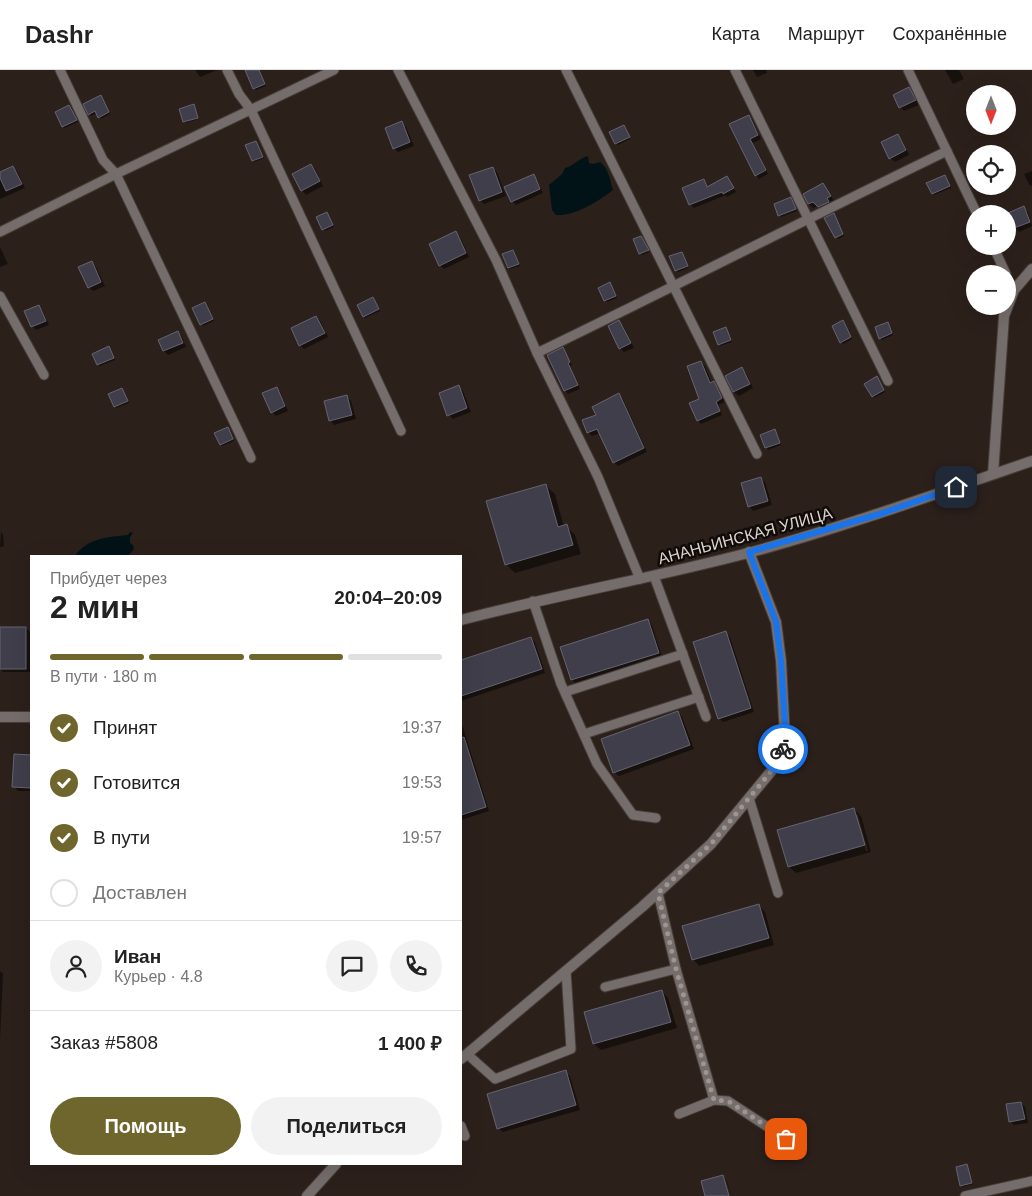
<!DOCTYPE html>
<html lang="ru">
<head>
<meta charset="utf-8">
<style>
	body { margin:0; font-family:Arial,sans-serif; background:#f2f2f2; color:#222; height:100vh; display:flex; flex-direction:column; font-size:19px; white-space:nowrap }
	* { box-sizing:border-box; margin:0 }
	p { font-size:16px; color:#767676 }
	.icon { flex:none; width:28px; height:28px; fill:none; stroke:currentColor; stroke-width:2; stroke-linecap:round; stroke-linejoin:round }
	.map { position:relative; flex:1; overflow:hidden }
	.panel { position:absolute; left:30px; top:485px; width:432px; height:610px; display:flex; flex-direction:column; background:#fff; border-radius:0px; box-shadow:0 5px 20px #0002 }
	.panel>* { flex:none }
	.needle { width:32px; rotate:180deg }
	.buttons { position:absolute; left:966px; top:15px; display:grid; gap:10px }
	.buttons a { display:grid; place-items:center; width:50px; height:50px; border-radius:50%; background:#fff; box-shadow:0 5px 20px #0002; font-size:25px }
	.pin { position:absolute; display:grid; place-items:center; width:42px; height:42px; color:#fff; margin:-21px; border-radius:10px; box-shadow:0 2px 8px #0006 }
	.courier { position:absolute; display:grid; place-items:center; width:50px; height:50px; margin:-25px; border:4px solid #1a73e8; border-radius:50%; background:#fff; color:#222; box-shadow:0 1px 6px #0007 }
	.summary em { font-style:normal; font-weight:800 }
	.summary div { display:flex; flex-direction:column-reverse }
	.summary { display:flex; align-items:center; justify-content:space-between; height:85px; padding:0 20px }
	h1 { font-size:32px; font-weight:800; line-height:38px }
	.bar { display:grid; grid-template-columns:repeat(4,1fr); gap:8px 5px; align-content:center; height:60px; padding:0 20px }
	.bar i { height:6px; border-radius:4px; background:#e0e0e0 }
	.bar .selected { background:#6e662c }
	.bar p { grid-column:span 4 }
	.line { display:flex; align-items:center; gap:12px; padding:0 20px; border-top:1px solid #e0e0e0 }
	.line div { flex:1 }
	.round { display:grid; place-items:center; flex:none; width:52px; height:52px; border-radius:26px; background:#f2f2f2 }
	ol { padding:0 20px; list-style:none }
	li { display:flex; align-items:center; gap:15px; height:55px }
	li p { margin-inline-start:auto }
	li .icon { padding:5px; border-radius:50%; background:#6e662c; color:#fff; stroke-width:4 }
	li:last-child { color:#767676 }
	li i { width:28px; height:28px; border:2px solid #e0e0e0; border-radius:50% }
	.cta { display:flex; gap:10px; margin-top:auto; padding:10px 20px }
	.cta a { flex:1; height:58px; border-radius:30px; background:#6e662c; color:#fff; font-size:20px; font-weight:800; line-height:58px; text-align:center }
	.cta a+a { background:#f2f2f2; color:#222 }
	header { display:flex; align-items:center; gap:30px; box-sizing:border-box; height:70px; padding:0 25px; background:#fff; border-bottom:1px solid #e0e0e0 }
	header strong { font-size:24px }
	nav { display:flex; gap:28px; margin-inline-start:auto; font-size:18px }
	.map>svg:first-child { display:block }
	.water { fill:#021317 }
	.shadow { fill:#0007; fill-rule:evenodd }
	.building { fill:#403e4a; stroke:#666471 }
	.lines { fill:none; stroke-linecap:round; stroke-linejoin:round }
	.lane-casing { stroke:#483d38; stroke-width:11 }
	.street-casing { stroke:#483d38; stroke-width:12 }
	.lane { stroke:#746d6c; stroke-width:9 }
	.street { stroke:#746d6c; stroke-width:10 }
	.done { stroke:#9e9490; stroke-width:5; stroke-dasharray:0 9 }
	.route { stroke:#1a73e8; stroke-width:6 }
	.labels { text-anchor:middle; dominant-baseline:central; stroke-width:5; stroke-linejoin:round; paint-order:stroke }
	.street-label { font-size:16px; fill:#dbd3cf; stroke:#100b09 }
</style>
</head>
<body>
<header>
<strong>Dashr</strong>
<nav><a>Карта</a><a>Маршрут</a><a>Сохранённые</a></nav>
</header>
<div class="map">
<svg width="1032" height="1126" viewBox="0 0 1032 1126">
	<rect width="100%" height="100%" fill="#2c201b"/>
	<!-- water -->
	<g class="water">
		<path d="M 588,86 L 589,93 L 593,94 L 600,92 C 609,99 610,110 613,120 C 597,132 576,146 556,145 L 552,140 L 549,115 L 562,104 L 565,98 C 574,96 579,88 588,86 Z"/>
		<path d="M 130,462 L 133,463 L 130,467 L 130,473 L 133,475 L 134,479 L 128,486 L 75,486 C 87,468 108,467 128,465 Z"/>
	</g>
	<!-- shadow -->
	<g class="shadow">
		<path d="M 195,0 L 217,0 L 200,7 Z"/>
		<path d="M 753,0 L 766,0 L 767,3 L 757,7 Z"/>
		<path d="M 945,0 L 959,0 L 964,9 L 953,14 Z"/>
		<path d="M 260,2 L 266,16 L 256,20 L 254,18 Z"/>
		<path d="M 909,19 L 913,23 L 919,35 L 904,41 L 900,37 Z"/>
		<path d="M 102,28 L 110,44 L 101,49 L 97,43 L 91,46 L 89,44 Z"/>
		<path d="M 975,37 L 975,56 L 981,56 L 976,59 L 972,55 L 965,41 Z"/>
		<path d="M 195,38 L 198,49 L 186,53 L 184,51 Z"/>
		<path d="M 71,39 L 78,52 L 65,58 L 63,56 Z"/>
		<path d="M 749,46 L 752,50 L 761,69 L 753,73 L 768,104 L 759,109 L 756,105 L 731,55 Z"/>
		<path d="M 402,53 L 406,57 L 414,76 L 398,82 L 394,78 Z"/>
		<path d="M 626,58 L 630,69 L 618,75 L 616,73 Z"/>
		<path d="M 897,66 L 902,70 L 909,85 L 895,92 L 890,88 Z"/>
		<path d="M 256,72 L 264,88 L 254,92 L 253,90 Z"/>
		<path d="M 311,95 L 315,99 L 323,116 L 306,125 L 302,120 L 294,104 Z"/>
		<path d="M 13,97 L 17,101 L 25,118 L 0,129 L 0,103 Z"/>
		<path d="M 492,98 L 497,102 L 506,126 L 484,134 L 480,130 Z"/>
		<path d="M 1032,101 L 1032,115 L 1030,116 L 1024,104 Z"/>
		<path d="M 533,106 L 537,110 L 543,123 L 516,135 L 512,131 Z"/>
		<path d="M 727,107 L 736,122 L 727,127 L 726,125 L 694,138 L 690,134 L 703,111 L 708,118 Z"/>
		<path d="M 946,108 L 951,118 L 934,125 L 933,124 Z"/>
		<path d="M 823,114 L 834,131 L 830,132 L 832,136 L 823,141 L 818,136 L 813,138 L 809,134 Z"/>
		<path d="M 792,131 L 797,141 L 781,147 L 780,145 Z"/>
		<path d="M 1024,138 L 1028,142 L 1032,156 L 1019,162 L 1015,157 Z"/>
		<path d="M 328,146 L 334,157 L 325,161 L 317,148 Z"/>
		<path d="M 835,147 L 844,166 L 838,169 L 836,167 Z"/>
		<path d="M 455,163 L 460,167 L 469,187 L 444,199 L 440,195 Z"/>
		<path d="M 641,167 L 649,182 L 642,185 L 634,170 Z"/>
		<path d="M 0,177 L 8,194 L 0,197 Z"/>
		<path d="M 513,181 L 520,196 L 510,199 L 509,198 Z"/>
		<path d="M 682,183 L 688,198 L 678,202 L 676,200 Z"/>
		<path d="M 92,192 L 96,197 L 105,216 L 93,221 L 89,217 Z"/>
		<path d="M 611,216 L 617,228 L 607,232 L 600,218 Z"/>
		<path d="M 374,230 L 380,241 L 365,248 L 364,246 Z"/>
		<path d="M 205,234 L 214,251 L 203,256 L 201,254 Z"/>
		<path d="M 38,236 L 42,240 L 49,255 L 36,260 L 32,256 Z"/>
		<path d="M 316,247 L 320,251 L 328,267 L 304,279 L 300,275 Z"/>
		<path d="M 619,252 L 623,256 L 634,278 L 624,282 L 620,278 Z"/>
		<path d="M 844,253 L 852,269 L 843,274 L 841,272 Z"/>
		<path d="M 888,254 L 893,265 L 882,270 L 880,268 Z"/>
		<path d="M 726,259 L 732,272 L 720,276 L 719,274 Z"/>
		<path d="M 178,263 L 182,267 L 186,277 L 168,285 L 164,281 Z"/>
		<path d="M 109,278 L 115,290 L 100,296 L 98,295 Z"/>
		<path d="M 563,279 L 572,295 L 570,296 L 580,319 L 568,324 L 565,320 Z"/>
		<path d="M 701,292 L 705,296 L 712,314 L 714,313 L 717,316 L 725,332 L 718,335 L 722,345 L 701,354 L 698,350 L 701,329 Z"/>
		<path d="M 741,299 L 746,303 L 753,318 L 739,326 L 734,322 L 727,306 Z"/>
		<path d="M 878,310 L 885,322 L 874,328 L 873,326 Z"/>
		<path d="M 458,317 L 463,321 L 471,342 L 453,349 L 449,345 Z"/>
		<path d="M 276,318 L 280,322 L 288,341 L 276,346 L 272,342 Z"/>
		<path d="M 122,320 L 129,333 L 116,338 L 115,336 Z"/>
		<path d="M 619,325 L 623,329 L 647,382 L 618,396 L 614,392 L 601,363 L 592,366 L 588,362 L 598,346 Z"/>
		<path d="M 346,326 L 351,331 L 356,349 L 334,355 L 330,350 Z"/>
		<path d="M 229,360 L 234,371 L 222,376 L 221,374 Z"/>
		<path d="M 775,361 L 781,375 L 768,380 L 762,366 Z"/>
		<path d="M 760,408 L 765,412 L 772,435 L 753,441 L 749,436 Z"/>
		<path d="M 546,416 L 555,424 L 564,457 L 566,456 L 575,465 L 581,484 L 515,503 L 506,494 Z"/>
		<path d="M 1,462 L 3,464 L 4,476 L 0,477 Z"/>
		<path d="M 648,550 L 652,555 L 662,587 L 576,614 L 572,610 Z"/>
		<path d="M 0,558 L 26,558 L 30,562 L 30,602 L 3,602 L 0,599 Z"/>
		<path d="M 725,563 L 730,567 L 754,642 L 723,652 L 719,648 Z"/>
		<path d="M 531,568 L 535,572 L 545,603 L 461,631 L 461,591 Z"/>
		<path d="M 678,642 L 682,647 L 694,679 L 619,706 L 614,702 Z"/>
		<path d="M 461,651 L 489,741 L 461,750 Z"/>
		<path d="M 15,685 L 31,686 L 31,721 L 18,721 L 14,716 Z"/>
		<path d="M 854,739 L 861,746 L 871,782 L 796,803 L 789,797 ZM 855,745 L 858,745 L 868,781 L 866,781 Z"/>
		<path d="M 759,836 L 765,842 L 774,875 L 699,896 L 693,889 Z"/>
		<path d="M 0,901 L 3,904 L 0,970 Z"/>
		<path d="M 662,921 L 668,928 L 677,958 L 601,980 L 594,974 Z"/>
		<path d="M 565,1002 L 570,1006 L 580,1040 L 503,1062 L 498,1058 Z"/>
		<path d="M 1021,1033 L 1025,1037 L 1028,1053 L 1014,1055 L 1010,1051 Z"/>
		<path d="M 967,1096 L 973,1114 L 963,1117 L 962,1115 Z"/>
		<path d="M 723,1107 L 727,1111 L 731,1126 L 726,1110 L 723,1110 L 727,1126 L 707,1126 Z"/>
	</g>
	<!-- building -->
	<g class="building">
		<path d="M 245,0 L 259,0 L 265,14 L 253,19 Z"/>
		<path d="M 909,17 L 916,30 L 899,38 L 893,25 Z"/>
		<path d="M 101,25 L 109,42 L 98,48 L 95,41 L 88,45 L 83,34 Z"/>
		<path d="M 194,34 L 198,48 L 183,52 L 179,39 Z"/>
		<path d="M 69,35 L 77,50 L 62,57 L 55,42 Z"/>
		<path d="M 749,45 L 758,65 L 750,69 L 766,100 L 755,106 L 729,54 Z"/>
		<path d="M 402,51 L 410,72 L 393,79 L 385,58 Z"/>
		<path d="M 624,55 L 630,67 L 615,74 L 609,62 Z"/>
		<path d="M 898,64 L 906,80 L 889,89 L 881,72 Z"/>
		<path d="M 256,71 L 263,87 L 252,91 L 245,75 Z"/>
		<path d="M 311,94 L 320,111 L 301,121 L 292,104 Z"/>
		<path d="M 13,96 L 22,114 L 6,121 L 0,108 L 0,102 Z"/>
		<path d="M 493,97 L 502,122 L 479,131 L 469,105 Z"/>
		<path d="M 534,104 L 540,119 L 511,132 L 504,117 Z"/>
		<path d="M 945,105 L 950,116 L 932,124 L 926,113 Z"/>
		<path d="M 727,106 L 734,118 L 723,124 L 722,122 L 689,135 L 682,118 L 704,109 L 707,117 Z"/>
		<path d="M 823,113 L 831,126 L 827,128 L 829,132 L 818,137 L 813,132 L 808,134 L 803,124 Z"/>
		<path d="M 791,127 L 796,139 L 778,146 L 774,134 Z"/>
		<path d="M 1024,136 L 1030,152 L 1014,158 L 1008,143 Z"/>
		<path d="M 327,142 L 333,155 L 322,160 L 316,147 Z"/>
		<path d="M 834,143 L 843,164 L 835,168 L 824,148 Z"/>
		<path d="M 456,161 L 466,183 L 439,196 L 429,174 Z"/>
		<path d="M 641,166 L 649,180 L 639,184 L 633,169 Z"/>
		<path d="M 513,180 L 519,194 L 508,198 L 502,184 Z"/>
		<path d="M 682,182 L 688,196 L 675,201 L 669,186 Z"/>
		<path d="M 92,191 L 101,212 L 88,218 L 78,197 Z"/>
		<path d="M 610,212 L 616,226 L 604,231 L 598,218 Z"/>
		<path d="M 373,227 L 379,239 L 363,247 L 357,235 Z"/>
		<path d="M 205,232 L 213,249 L 200,255 L 192,238 Z"/>
		<path d="M 39,235 L 46,251 L 31,257 L 24,241 Z"/>
		<path d="M 316,246 L 325,263 L 299,276 L 291,258 Z"/>
		<path d="M 619,250 L 631,273 L 619,279 L 608,256 Z"/>
		<path d="M 843,250 L 851,267 L 840,273 L 832,256 Z"/>
		<path d="M 888,252 L 892,263 L 879,269 L 875,257 Z"/>
		<path d="M 726,257 L 731,270 L 718,275 L 713,262 Z"/>
		<path d="M 178,261 L 183,273 L 163,281 L 158,270 Z"/>
		<path d="M 109,276 L 114,288 L 97,295 L 92,284 Z"/>
		<path d="M 563,277 L 570,292 L 568,293 L 578,315 L 564,321 L 547,285 Z"/>
		<path d="M 701,291 L 710,313 L 714,311 L 722,328 L 716,332 L 720,341 L 697,351 L 689,333 L 699,329 L 687,296 Z"/>
		<path d="M 742,297 L 750,314 L 733,322 L 725,306 Z"/>
		<path d="M 877,306 L 884,320 L 872,327 L 864,314 Z"/>
		<path d="M 459,315 L 467,338 L 447,346 L 439,323 Z"/>
		<path d="M 277,317 L 285,336 L 271,343 L 262,323 Z"/>
		<path d="M 122,318 L 128,331 L 114,337 L 108,324 Z"/>
		<path d="M 619,323 L 644,378 L 613,393 L 597,359 L 587,363 L 582,350 L 596,345 L 592,337 Z"/>
		<path d="M 347,325 L 352,345 L 329,351 L 324,331 Z"/>
		<path d="M 228,357 L 233,369 L 220,375 L 214,363 Z"/>
		<path d="M 775,359 L 780,373 L 765,378 L 760,365 Z"/>
		<path d="M 761,407 L 768,431 L 748,437 L 741,413 Z"/>
		<path d="M 546,414 L 558,457 L 567,454 L 573,475 L 505,495 L 486,431 Z"/>
		<path d="M 648,549 L 659,583 L 571,610 L 560,577 Z"/>
		<rect x="0" y="557" width="26" height="42"/>
		<path d="M 726,561 L 751,638 L 718,649 L 693,572 Z"/>
		<path d="M 531,567 L 542,599 L 461,626 L 461,590 Z"/>
		<path d="M 678,641 L 690,675 L 613,703 L 601,669 Z"/>
		<path d="M 464,667 L 486,737 L 461,745 L 461,668 Z"/>
		<path d="M 14,684 L 31,685 L 31,718 L 12,717 Z"/>
		<path d="M 854,738 L 865,775 L 788,797 L 777,760 Z"/>
		<path d="M 759,834 L 769,868 L 692,890 L 682,856 Z"/>
		<path d="M 662,920 L 671,952 L 593,974 L 584,942 Z"/>
		<path d="M 566,1000 L 576,1035 L 497,1059 L 487,1024 Z"/>
		<path d="M 1021,1032 L 1025,1049 L 1009,1052 L 1006,1034 Z"/>
		<path d="M 967,1094 L 972,1113 L 960,1116 L 956,1097 Z"/>
		<path d="M 723,1105 L 729,1126 L 705,1126 L 701,1111 Z"/>
	</g>
	<g class="lines">
		<defs>
			<g id="lane">
				<path d="M 60,0 L 103,90 L 116,104 L 251,388"/>
				<path d="M 227,0 L 239,24 L 251,40 L 401,361"/>
				<path d="M 398,0 L 496,190 L 537,283 L 598,407 L 640,509"/>
				<path d="M 566,0 L 757,384"/>
				<path d="M 735,0 L 888,311"/>
				<path d="M 908,0 L 977,144"/>
				<path d="M 0,162 L 116,104 L 334,0"/>
				<path d="M 993,176 L 1006,204"/>
				<path d="M 0,226 L 44,305"/>
				<path d="M 537,283 C 674,217 810,147 947,81"/>
				<path d="M 654,506 L 706,647"/>
				<path d="M 533,531 L 561,614 L 597,694 L 633,745 L 656,748"/>
				<path d="M 565,622 L 683,584"/>
				<path d="M 584,664 L 699,627"/>
				<path d="M 749,728 L 778,823"/>
				<path d="M 676,899 L 714,1030 L 728,1031 L 786,1069"/>
				<path d="M 605,917 L 676,899 L 658,823"/>
				<path d="M 467,984 L 495,1009 L 571,979 L 566,901"/>
				<path d="M 679,1044 L 714,1030"/>
				<path d="M 461,1056 L 465,1066"/>
				<path d="M 965,1126 L 1032,1111"/>
			</g>
			<g id="street">
				<path d="M 993,404 L 1004,246 L 1014,220 L 1032,199"/>
				<path d="M 461,550 C 556,525 653,508 748,483 C 845,457 938,423 1032,391"/>
				<path d="M 0,647 L 31,647"/>
				<path d="M 461,989 L 642,837 L 711,774 L 778,693 L 785,669 L 781,591 L 776,552 L 749,482"/>
				<path d="M 307,1126 L 336,1094"/>
			</g>
		</defs>
		<!-- lane casing -->
		<use href="#lane" class="lane-casing"/>
		<!-- street casing -->
		<use href="#street" class="street-casing"/>
		<!-- lane -->
		<use href="#lane" class="lane"/>
		<!-- street -->
		<use href="#street" class="street"/>
	</g>
	<g class="lines">
		<!-- done -->
		<path class="done" d="M 783,679 L 778,693 L 711,774 L 658,823 L 676,899 L 714,1030 L 728,1031 L 786,1069"/>
		<!-- route -->
		<path class="route" d="M 783,679 L 786,669 L 781,591 L 776,552 L 749,482 L 883,443 L 956,417"/>
	</g>
	<g class="labels">
		<!-- street labels -->
		<g class="street-label">
			<text transform="translate(745 466) rotate(-15)">АНАНЬИНСКАЯ УЛИЦА</text>
		</g>
	</g>
</svg>
<div class="buttons">
<a><svg class="needle" viewBox="-14 -14 28 28"><path d="M0-13l5 13h-10z" fill="#e53935"/><path d="M0 13l5-13h-10z" fill="#767676"/></svg></a>
<a><svg class="icon" aria-label="locate" viewBox="0 0 24 24"><circle cx="12" cy="12" r="6"/><path d="M12 2v4M12 18v4M2 12h4M18 12h4"/></svg></a>
<a>+</a>
<a>−</a>
</div>
<div class="pin" style="left:786px;top:1069px;background:#ea580c"><svg class="icon" aria-label="bag" viewBox="0 0 24 24"><path d="M5 8h14l-1 12H6zM9 8a3 3 0 0 1 6 0"/></svg></div>
<div class="pin" style="left:956px;top:417px;background:#1f2937"><svg class="icon" aria-label="home" viewBox="0 0 24 24"><path d="M3 11l9-7 9 7M6 9v11h12V9"/></svg></div>
<div class="courier" style="left:783px;top:679px"><svg class="icon" aria-label="bike" viewBox="0 0 24 24"><circle cx="6" cy="16" r="4"/><circle cx="18" cy="16" r="4"/><path d="M6 16l4-8h5l3 8M10 8l3 8H6M13 5h3"/></svg></div>
<section class="panel">
<div class="summary"><div><h1>2 мин</h1><p>Прибудет через</p></div><em>20:04–20:09</em></div>
<div class="bar"><i class="selected"></i><i class="selected"></i><i class="selected"></i><i></i><p>В пути · 180 m</p></div>
<ol>
<li><svg class="icon" aria-label="check" viewBox="0 0 24 24"><path d="M5 12l5 5 9-10"/></svg>Принят<p>19:37</p></li>
<li><svg class="icon" aria-label="check" viewBox="0 0 24 24"><path d="M5 12l5 5 9-10"/></svg>Готовится<p>19:53</p></li>
<li><svg class="icon" aria-label="check" viewBox="0 0 24 24"><path d="M5 12l5 5 9-10"/></svg>В пути<p>19:57</p></li>
<li><i></i>Доставлен</li>
</ol>
<div class="line" style="height:90px"><a class="round"><svg class="icon" aria-label="person" viewBox="0 0 24 24"><circle cx="12" cy="8" r="4"/><path d="M4 21q1-7 8-7t8 7"/></svg></a><div><b>Иван</b><p>Курьер · 4.8</p></div><a class="round"><svg class="icon" aria-label="chat" viewBox="0 0 24 24"><path d="M4 5h16v11H9l-5 4z"/></svg></a><a class="round"><svg class="icon" aria-label="phone" viewBox="0 0 24 24"><path d="M5 4h4l2 5-3 2q2 4 5 5l2-3 5 2v4C11 20 4 13 5 4z"/></svg></a></div>
<div class="line" style="height:65px"><div>Заказ #5808</div><b>1 400 ₽</b></div>
<div class="cta"><a>Помощь</a><a>Поделиться</a></div>
</section>
</div>
</body>
</html>
